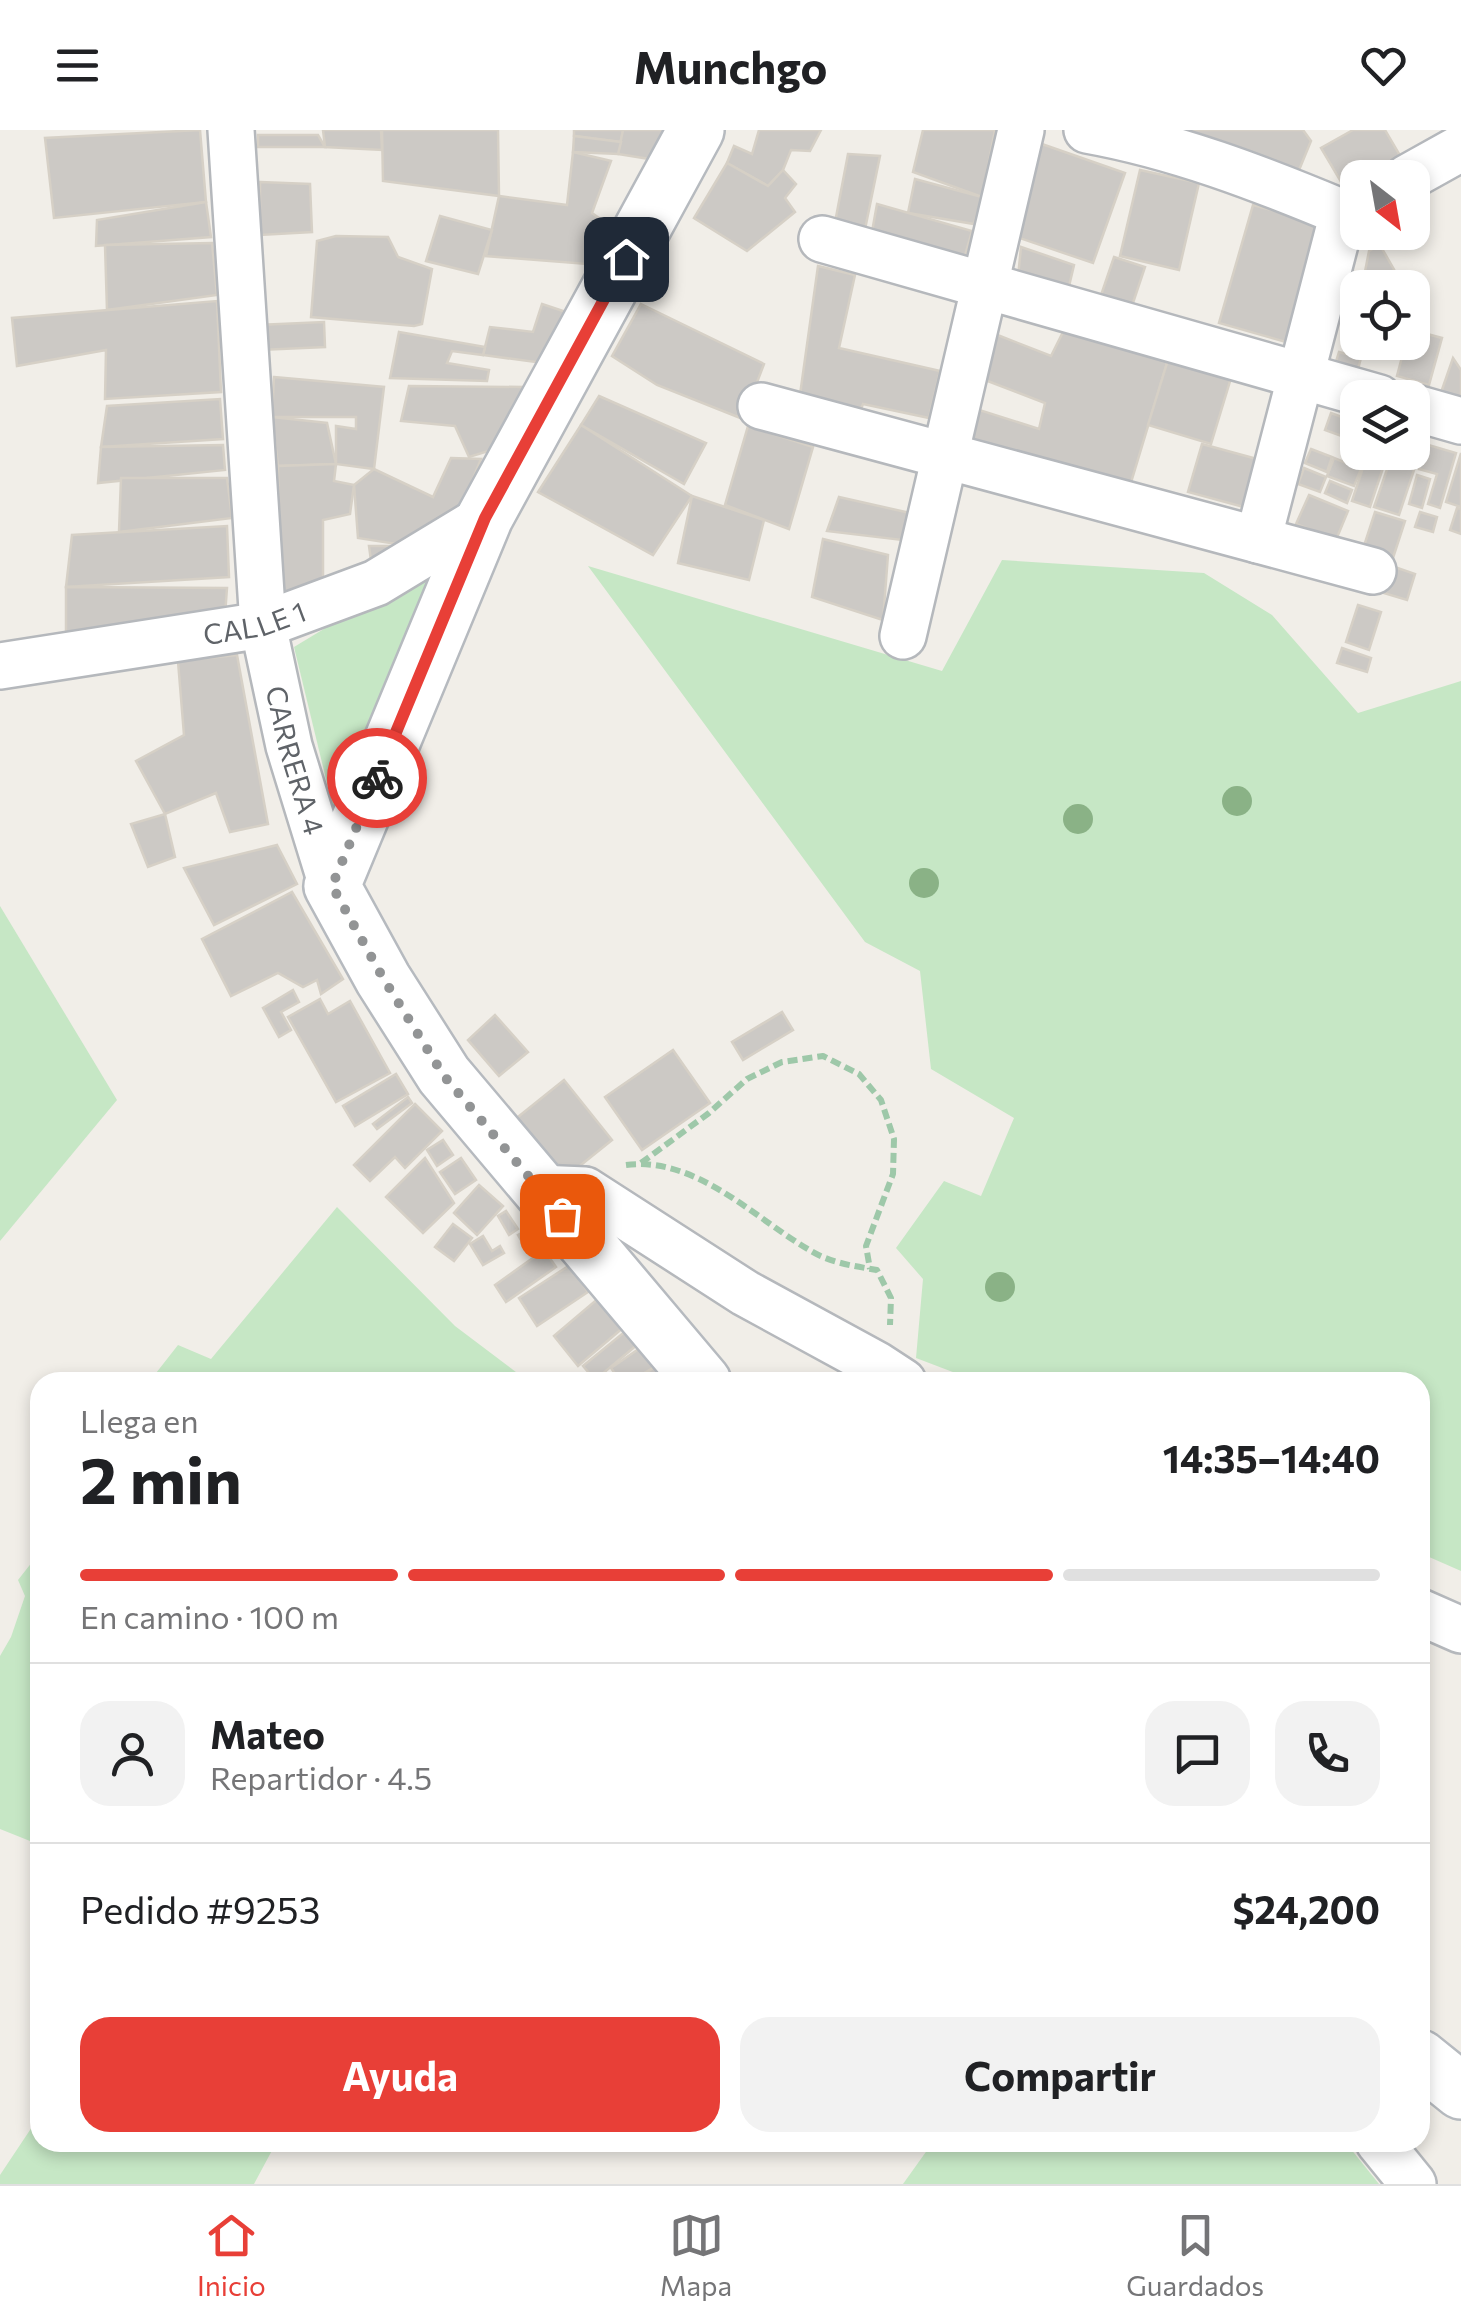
<!DOCTYPE html>
<html lang="es">
<head>
<meta charset="utf-8">
<style>
	body { margin:0; font-family:Commissioner,sans-serif; background:#f2f2f2; color:#202124; height:100vh; display:flex; flex-direction:column; font-size:38px; white-space:nowrap }
	* { box-sizing:border-box; margin:0 }
	p { font-size:32px; color:#757577 }
	.icon { flex:none; width:55px; height:55px; fill:none; stroke:currentColor; stroke-width:2; stroke-linecap:round; stroke-linejoin:round }
	.map { position:relative; flex:1; overflow:hidden }
	.sheet { position:absolute; left:30px; top:1242px; width:1400px; height:780px; display:flex; flex-direction:column; background:#fff; border-radius:30px; box-shadow:0 5px 15px #0003 }
	.sheet>* { flex:none }
	.needle { width:65px; rotate:149deg }
	.tools { position:absolute; left:1340px; top:30px; display:grid; gap:20px }
	.tools a { display:grid; place-items:center; width:90px; height:90px; border-radius:20px; background:#fff; box-shadow:0 5px 15px #0003; font-size:50px }
	.pin { position:absolute; display:grid; place-items:center; width:85px; height:85px; color:#fff; margin:-42px; border-radius:20px; box-shadow:0 5px 15px #0006 }
	.courier { position:absolute; display:grid; place-items:center; width:100px; height:100px; margin:-50px; border:8px solid #e83f37; border-radius:50%; background:#fff; color:#222; box-shadow:0 2px 12px #0007 }
	.head em { font-style:normal; font-weight:700 }
	.head div { display:flex; flex-direction:column-reverse }
	.head { display:flex; align-items:center; justify-content:space-between; height:170px; padding:0 50px }
	h1 { font-size:65px; font-weight:700; line-height:75px }
	.bar { display:grid; grid-template-columns:repeat(4,1fr); gap:15px 10px; align-content:center; height:120px; padding:0 50px }
	.bar i { height:12px; border-radius:8px; background:#e0e0e0 }
	.bar .active { background:#e83f37 }
	.bar p { grid-column:span 4 }
	.line { display:flex; align-items:center; gap:25px; padding:0 50px; border-top:2px solid #e0e0e0 }
	.line div { flex:1 }
	.round { display:grid; place-items:center; flex:none; width:105px; height:105px; border-radius:30px; background:#f2f2f2 }
	.button { display:flex; gap:20px; margin-top:auto; padding:20px 50px }
	.button a { flex:1; height:115px; border-radius:30px; background:#e83f37; color:#fff; font-size:40px; font-weight:700; line-height:115px; text-align:center }
	.button a+a { background:#f2f2f2; color:#202124 }
	header { display:flex; justify-content:space-between; align-items:center; height:130px; padding:0 50px; background:#fff; font-size:45px; font-weight:700 }
	.tabs { display:flex; justify-content:space-around; align-items:center; height:140px; border-top:2px solid #e0e0e0; background:#fff; font-size:28px; color:#757577 }
	.tabs a { display:grid; justify-items:center; gap:5px }
	.tabs .active { color:#e83f37 }
	.map>svg:first-child { display:block }
	.green { fill:#c6e7c5 }
	.building { fill:#ccc9c5; stroke:#d6d0c6; stroke-width:2.5 }
	.lines { fill:none; stroke-linecap:round; stroke-linejoin:round }
	.minor-casing { stroke:#b5b8bc; stroke-width:50 }
	.secondary-casing { stroke:#b6babf; stroke-width:60 }
	.path { stroke:#9ec8a9; stroke-width:6; stroke-dasharray:10 5; stroke-linecap:butt }
	.minor { stroke:#fff; stroke-width:45 }
	.secondary { stroke:#fff; stroke-width:55 }
	.tree { fill:#8ab286 }
	.done { stroke:#929495; stroke-width:10; stroke-dasharray:0 18 }
	.route { stroke:#e83f37; stroke-width:12 }
	.labels { text-anchor:middle; dominant-baseline:central; stroke-width:10; stroke-linejoin:round; paint-order:stroke }
	.street-label { font-size:28px; fill:#5f6368; stroke:#fff }
</style>
</head>
<body>
<header><svg class="icon" aria-label="menu" viewBox="0 0 24 24"><path d="M4 6h16M4 12h16M4 18h16"/></svg>Munchgo<svg class="icon" aria-label="heart" viewBox="0 0 24 24"><path d="M12 20l-8-8c-3-5 5-10 8-4 3-6 11-1 8 4z"/></svg></header>
<div class="map">
<svg width="1461" height="2054" viewBox="0 0 1461 2054">
	<rect width="100%" height="100%" fill="#f1eee8"/>
	<!-- green -->
	<g class="green">
		<path d="M 448,424 L 333,678 L 294,517 Z"/>
		<path d="M 1002,430 L 1204,443 L 1272,485 L 1358,583 L 1461,551 L 1461,1441 L 1420,1423 L 1420,1252 L 979,1252 L 916,1228 L 923,1149 L 896,1118 L 944,1051 L 981,1066 L 1014,988 L 931,939 L 920,841 L 865,812 L 588,436 L 942,541 Z"/>
		<path d="M 0,776 L 117,970 L 0,1111 Z"/>
		<path d="M 337,1077 L 455,1196 L 529,1252 L 149,1252 L 178,1215 L 211,1229 Z"/>
		<path d="M 40,1422 L 40,1715 L 0,1699 L 0,1526 L 11,1507 L 25,1466 L 18,1450 Z"/>
		<path d="M 40,1985 L 40,2012 L 276,2013 L 254,2054 L 0,2054 L 0,2045 Z"/>
		<path d="M 933,2012 L 1346,2013 L 1379,2054 L 903,2054 Z"/>
	</g>
	<!-- building -->
	<g class="building">
		<path d="M 200,0 L 206,72 L 54,88 L 45,8 Z"/>
		<path d="M 323,0 L 381,0 L 382,20 L 325,17 Z"/>
		<path d="M 382,0 L 498,0 L 499,66 L 383,51 Z"/>
		<path d="M 574,0 L 623,0 L 621,12 L 574,6 Z"/>
		<path d="M 623,0 L 669,0 L 656,30 L 618,24 Z"/>
		<path d="M 759,0 L 821,0 L 810,21 L 791,20 L 783,40 L 768,56 L 727,33 L 734,16 L 752,24 Z"/>
		<path d="M 923,0 L 995,0 L 982,67 L 913,42 Z"/>
		<path d="M 1153,0 L 1303,0 L 1311,11 L 1297,45 Z"/>
		<path d="M 1353,0 L 1385,0 L 1405,34 L 1382,48 L 1358,48 L 1358,62 L 1350,67 L 1321,18 Z"/>
		<path d="M 258,5 L 318,5 L 325,17 L 258,17 Z"/>
		<path d="M 574,6 L 621,12 L 618,24 L 573,22 Z"/>
		<path d="M 1039,13 L 1125,43 L 1093,133 L 1008,104 Z"/>
		<path d="M 573,22 L 611,31 L 592,83 L 616,100 L 600,135 L 486,126 L 499,66 L 567,75 Z"/>
		<path d="M 848,24 L 880,26 L 863,109 L 833,103 Z"/>
		<path d="M 727,33 L 768,56 L 783,40 L 796,54 L 785,68 L 795,82 L 747,121 L 694,88 Z"/>
		<path d="M 1140,40 L 1199,53 L 1179,140 L 1120,126 Z"/>
		<path d="M 915,49 L 982,67 L 974,94 L 908,83 Z"/>
		<path d="M 260,52 L 310,54 L 312,102 L 260,105 Z"/>
		<path d="M 206,72 L 211,107 L 96,116 L 97,90 Z"/>
		<path d="M 877,74 L 972,101 L 964,129 L 870,113 Z"/>
		<path d="M 1253,75 L 1327,95 L 1293,214 L 1219,193 Z"/>
		<path d="M 440,86 L 492,100 L 478,144 L 426,131 Z"/>
		<path d="M 336,106 L 388,107 L 398,127 L 432,139 L 422,194 L 414,196 L 311,187 L 317,111 Z"/>
		<path d="M 212,113 L 217,165 L 107,180 L 105,115 Z"/>
		<path d="M 1380,115 L 1404,157 L 1403,158 L 1376,158 L 1363,152 L 1369,121 Z"/>
		<path d="M 1021,117 L 1074,135 L 1066,169 L 1018,147 Z"/>
		<path d="M 1114,127 L 1145,137 L 1129,185 L 1098,174 Z"/>
		<path d="M 818,136 L 855,145 L 839,218 L 940,241 L 929,288 L 863,274 L 855,294 L 798,279 Z"/>
		<path d="M 1358,165 L 1358,196 L 1346,192 Z"/>
		<path d="M 217,171 L 221,262 L 105,269 L 106,220 L 17,236 L 12,188 Z"/>
		<path d="M 542,174 L 575,185 L 550,234 L 483,225 L 490,197 L 533,202 Z"/>
		<path d="M 641,174 L 764,234 L 743,289 L 657,255 L 612,226 Z"/>
		<path d="M 1069,190 L 1171,220 L 1129,359 L 955,322 L 970,277 L 1039,299 L 1045,273 L 977,247 L 990,202 L 1051,226 Z"/>
		<path d="M 324,192 L 325,217 L 260,220 L 258,195 Z"/>
		<path d="M 1412,200 L 1442,208 L 1429,255 L 1397,246 L 1406,212 L 1412,212 Z"/>
		<path d="M 399,202 L 485,217 L 483,225 L 452,221 L 447,233 L 489,240 L 487,251 L 390,248 Z"/>
		<path d="M 1171,220 L 1234,238 L 1211,314 L 1148,295 Z"/>
		<path d="M 1339,222 L 1361,228 L 1357,243 L 1334,238 Z"/>
		<path d="M 1453,228 L 1461,240 L 1461,284 L 1436,277 Z"/>
		<path d="M 274,247 L 384,257 L 374,339 L 336,334 L 336,296 L 356,299 L 356,287 L 272,287 Z"/>
		<path d="M 409,256 L 523,257 L 525,271 L 495,319 L 469,327 L 455,296 L 401,291 Z"/>
		<path d="M 599,266 L 706,313 L 684,354 L 581,295 Z"/>
		<path d="M 220,269 L 223,309 L 101,317 L 107,276 Z"/>
		<path d="M 1331,283 L 1358,293 L 1358,312 L 1325,300 Z"/>
		<path d="M 272,287 L 327,293 L 336,334 L 278,336 Z"/>
		<path d="M 581,295 L 692,366 L 653,425 L 538,362 Z"/>
		<path d="M 748,296 L 813,317 L 789,399 L 725,375 Z"/>
		<path d="M 1202,314 L 1264,331 L 1251,379 L 1188,362 Z"/>
		<path d="M 1425,314 L 1456,323 L 1440,378 L 1428,374 L 1437,344 L 1419,339 Z"/>
		<path d="M 223,315 L 225,340 L 98,353 L 101,317 Z"/>
		<path d="M 1412,316 L 1421,319 L 1399,385 L 1374,377 L 1393,322 L 1412,322 Z"/>
		<path d="M 1311,319 L 1332,327 L 1327,342 L 1305,333 Z"/>
		<path d="M 1368,322 L 1387,326 L 1370,377 L 1352,371 Z"/>
		<path d="M 1461,323 L 1461,377 L 1446,372 Z"/>
		<path d="M 451,328 L 481,329 L 454,395 L 422,418 L 358,408 L 354,355 L 374,339 L 433,367 Z"/>
		<path d="M 1334,328 L 1361,339 L 1354,356 L 1327,346 Z"/>
		<path d="M 336,334 L 334,351 L 354,355 L 350,384 L 323,390 L 323,467 L 281,470 L 278,336 Z"/>
		<path d="M 1304,338 L 1326,347 L 1320,362 L 1298,354 Z"/>
		<path d="M 1417,345 L 1430,349 L 1422,378 L 1409,374 Z"/>
		<path d="M 121,348 L 227,348 L 232,388 L 119,402 Z"/>
		<path d="M 1330,351 L 1352,360 L 1347,373 L 1325,363 Z"/>
		<path d="M 1309,365 L 1348,381 L 1336,410 L 1296,394 Z"/>
		<path d="M 692,366 L 764,390 L 749,450 L 678,433 Z"/>
		<path d="M 839,367 L 910,383 L 902,410 L 827,401 Z"/>
		<path d="M 1457,378 L 1461,379 L 1461,404 L 1450,400 Z"/>
		<path d="M 1375,382 L 1405,391 L 1393,428 L 1363,419 Z"/>
		<path d="M 1420,382 L 1437,387 L 1433,402 L 1415,397 Z"/>
		<path d="M 227,396 L 229,447 L 66,457 L 72,405 Z"/>
		<path d="M 823,409 L 888,425 L 883,490 L 812,467 Z"/>
		<path d="M 369,416 L 407,416 L 372,438 Z"/>
		<path d="M 1386,434 L 1415,444 L 1407,470 L 1377,461 Z"/>
		<path d="M 66,457 L 227,458 L 225,485 L 66,506 Z"/>
		<path d="M 1358,475 L 1381,482 L 1369,520 L 1346,512 Z"/>
		<path d="M 1342,518 L 1371,528 L 1367,542 L 1337,533 Z"/>
		<path d="M 237,525 L 268,694 L 230,702 L 216,663 L 165,684 L 136,631 L 184,605 L 178,531 Z"/>
		<path d="M 165,684 L 175,727 L 148,737 L 131,694 Z"/>
		<path d="M 277,715 L 297,754 L 214,795 L 184,738 Z"/>
		<path d="M 292,762 L 343,849 L 321,864 L 317,850 L 303,857 L 278,843 L 231,866 L 202,809 Z"/>
		<path d="M 293,860 L 299,872 L 281,882 L 291,900 L 279,907 L 263,878 Z"/>
		<path d="M 320,869 L 328,884 L 350,871 L 390,943 L 336,972 L 288,887 Z"/>
		<path d="M 782,882 L 793,900 L 743,930 L 732,912 Z"/>
		<path d="M 495,885 L 528,922 L 499,946 L 468,910 Z"/>
		<path d="M 673,920 L 710,973 L 642,1020 L 605,967 Z"/>
		<path d="M 396,944 L 408,964 L 355,996 L 343,976 Z"/>
		<path d="M 564,950 L 612,1010 L 561,1051 L 513,991 Z"/>
		<path d="M 408,967 L 412,973 L 377,999 L 373,994 Z"/>
		<path d="M 415,974 L 442,1001 L 405,1038 L 395,1027 L 370,1051 L 354,1035 Z"/>
		<path d="M 443,1010 L 453,1025 L 437,1036 L 427,1020 Z"/>
		<path d="M 425,1028 L 454,1073 L 423,1103 L 386,1067 Z"/>
		<path d="M 461,1028 L 476,1050 L 455,1064 L 440,1042 Z"/>
		<path d="M 479,1055 L 503,1076 L 477,1105 L 454,1083 Z"/>
		<path d="M 506,1081 L 518,1099 L 509,1105 L 498,1086 Z"/>
		<path d="M 453,1094 L 472,1108 L 454,1131 L 435,1117 Z"/>
		<path d="M 527,1100 L 536,1117 L 528,1122 L 518,1105 Z"/>
		<path d="M 483,1106 L 492,1121 L 500,1116 L 504,1123 L 483,1135 L 470,1114 Z"/>
		<path d="M 544,1120 L 556,1137 L 506,1172 L 495,1155 Z"/>
		<path d="M 570,1135 L 588,1162 L 537,1196 L 519,1168 Z"/>
		<path d="M 600,1167 L 625,1196 L 578,1236 L 554,1206 Z"/>
		<path d="M 627,1200 L 638,1214 L 595,1250 L 583,1236 Z"/>
		<path d="M 643,1216 L 656,1236 L 629,1252 L 621,1252 L 611,1238 Z"/>
		<path d="M 656,1236 L 666,1252 L 633,1252 Z"/>
	</g>
	<g class="lines">
		<defs>
			<g id="minor">
				<path id="s1" d="M 231,0 L 263,495 L 289,616 L 332,756"/>
				<path d="M 1087,0 C 1176,16 1259,48 1343,83"/>
				<path d="M 1407,48 L 1459,19"/>
				<path d="M 822,109 L 1379,268"/>
				<path d="M 761,276 L 1373,441"/>
				<path d="M 1412,277 L 1461,291"/>
				<path d="M 1258,410 L 1343,83 L 1358,75"/>
				<path d="M 903,506 L 1021,0"/>
				<path id="s2" d="M 0,536 L 263,495 L 376,453 L 485,387"/>
				<path d="M 538,1058 L 585,1060 L 745,1163 L 877,1235 L 903,1252"/>
				<path d="M 1420,1482 L 1461,1500"/>
				<path d="M 1379,2012 L 1413,2054"/>
			</g>
			<g id="secondary">
				<path d="M 696,0 L 485,387 L 332,756 L 383,849 L 444,945 L 703,1252"/>
				<path d="M 1420,1928 L 1461,1961"/>
			</g>
		</defs>
		<!-- minor casing -->
		<use href="#minor" class="minor-casing"/>
		<!-- secondary casing -->
		<use href="#secondary" class="secondary-casing"/>
		<!-- path -->
		<g class="path">
			<path d="M 641,1033 L 709,983 L 747,949 L 782,932 L 823,926 L 859,944 L 881,970 L 894,1009 L 893,1044 L 866,1116 L 870,1139"/>
			<path d="M 626,1035 C 696,1026 754,1088 811,1121 C 831,1133 854,1136 877,1140 L 891,1168 L 890,1195"/>
		</g>
		<!-- minor -->
		<use href="#minor" class="minor"/>
		<!-- secondary -->
		<use href="#secondary" class="secondary"/>
	</g>
	<!-- trees -->
	<g class="tree">
		<circle cx="1237" cy="671" r="15"/>
		<circle cx="1078" cy="689" r="15"/>
		<circle cx="924" cy="753" r="15"/>
		<circle cx="1000" cy="1157" r="15"/>
	</g>
	<g class="lines">
		<!-- done -->
		<path class="done" d="M 377,648 L 332,756 L 383,848 L 444,946 L 562,1086"/>
		<!-- route -->
		<path class="route" d="M 377,648 L 485,388 L 626,129"/>
	</g>
	<g class="labels">
		<!-- street labels -->
		<g class="street-label">
			<text stroke="none"><textPath href="#s2" startOffset="258">CALLE 1</textPath></text>
			<text stroke="none"><textPath href="#s1" startOffset="635">CARRERA 4</textPath></text>
		</g>
	</g>
</svg>
<div class="tools">
<a><svg class="needle" viewBox="-14 -14 28 28"><path d="M0-13l5 13h-10z" fill="#e53935"/><path d="M0 13l5-13h-10z" fill="#757577"/></svg></a>
<a><svg class="icon" aria-label="locate" viewBox="0 0 24 24"><circle cx="12" cy="12" r="6"/><path d="M12 2v4M12 18v4M2 12h4M18 12h4"/></svg></a>
<a><svg class="icon" aria-label="layers" viewBox="0 0 24 24"><path d="M12 4l9 5-9 5-9-5zM3 14l9 5 9-5"/></svg></a>
</div>
<div class="pin" style="left:562px;top:1086px;background:#ea580c"><svg class="icon" aria-label="bag" viewBox="0 0 24 24"><path d="M5 8h14l-1 12H6zM9 8a3 3 0 0 1 6 0"/></svg></div>
<div class="pin" style="left:626px;top:129px;background:#1f2937"><svg class="icon" aria-label="home" viewBox="0 0 24 24"><path d="M3 11l9-7 9 7M6 9v11h12V9"/></svg></div>
<div class="courier" style="left:377px;top:648px"><svg class="icon" aria-label="bike" viewBox="0 0 24 24"><circle cx="6" cy="16" r="4"/><circle cx="18" cy="16" r="4"/><path d="M6 16l4-8h5l3 8M10 8l3 8H6M13 5h3"/></svg></div>
<section class="sheet">
<div class="head"><div><h1>2 min</h1><p>Llega en</p></div><em>14:35–14:40</em></div>
<div class="bar"><i class="active"></i><i class="active"></i><i class="active"></i><i></i><p>En camino · 100 m</p></div>
<div class="line" style="height:180px"><a class="round"><svg class="icon" aria-label="person" viewBox="0 0 24 24"><circle cx="12" cy="8" r="4"/><path d="M4 21q1-7 8-7t8 7"/></svg></a><div><b>Mateo</b><p>Repartidor · 4.5</p></div><a class="round"><svg class="icon" aria-label="chat" viewBox="0 0 24 24"><path d="M4 5h16v11H9l-5 4z"/></svg></a><a class="round"><svg class="icon" aria-label="phone" viewBox="0 0 24 24"><path d="M5 4h4l2 5-3 2q2 4 5 5l2-3 5 2v4C11 20 4 13 5 4z"/></svg></a></div>
<div class="line" style="height:130px"><div>Pedido #9253</div><b>$24,200</b></div>
<div class="button"><a>Ayuda</a><a>Compartir</a></div>
</section>
</div>
<nav class="tabs">
<a class="active"><svg class="icon" aria-label="home" viewBox="0 0 24 24"><path d="M3 11l9-7 9 7M6 9v11h12V9"/></svg>Inicio</a>
<a><svg class="icon" aria-label="map" viewBox="0 0 24 24"><path d="M3 6l6-2 6 2 6-2v14l-6 2-6-2-6 2zM9 4v14M15 6v14"/></svg>Mapa</a>
<a><svg class="icon" aria-label="saved" viewBox="0 0 24 24"><path d="M7 4h10v16l-5-4-5 4z"/></svg>Guardados</a>
</nav>
</body>
</html>
